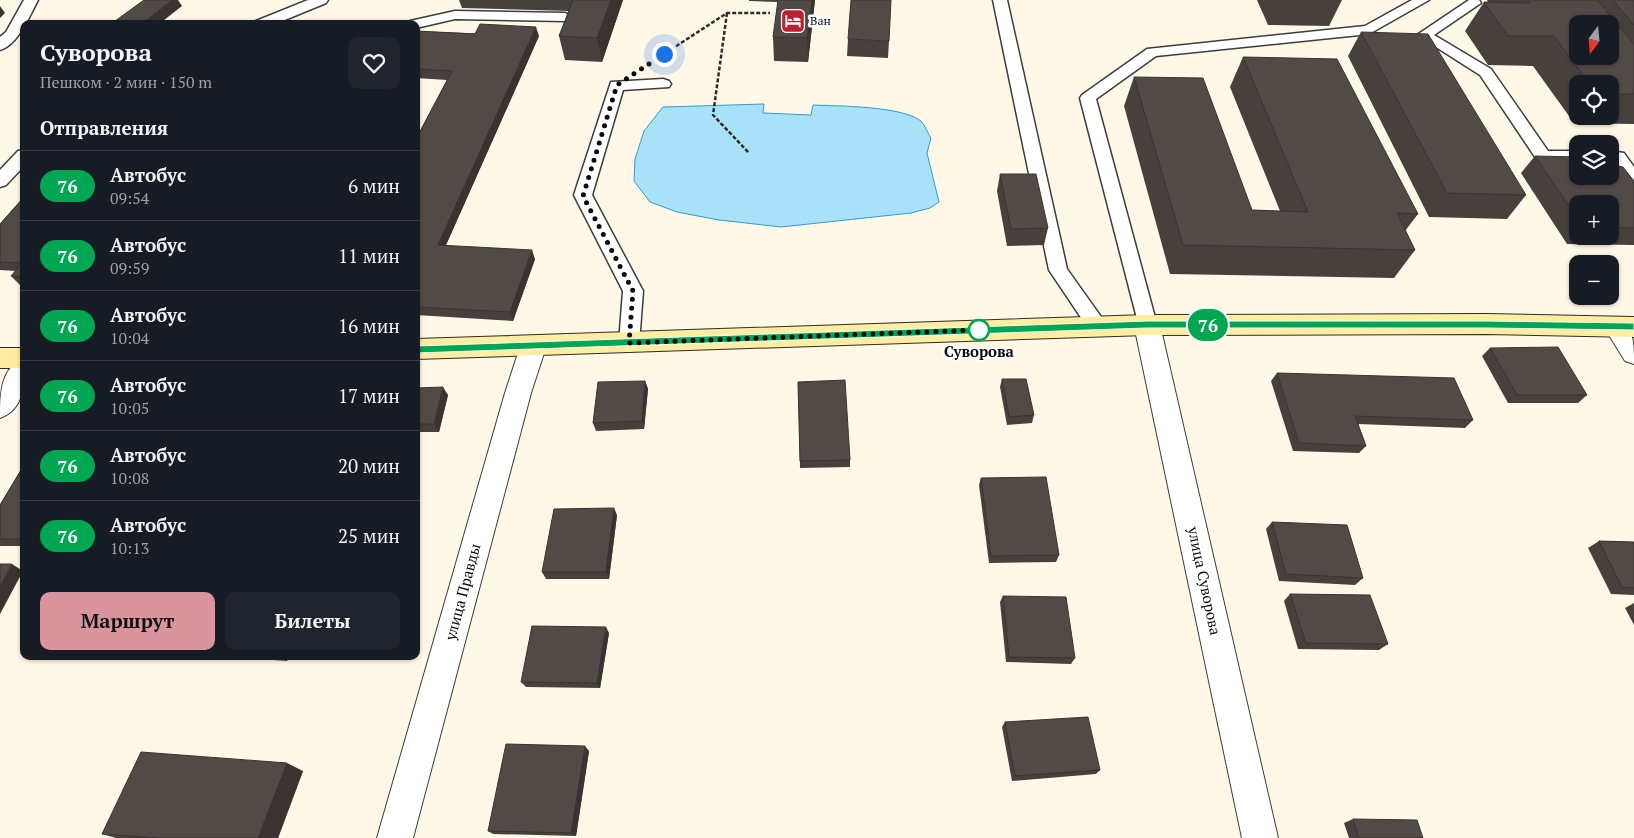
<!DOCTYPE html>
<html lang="ru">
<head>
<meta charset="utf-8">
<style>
	:root { --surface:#171b24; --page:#20242c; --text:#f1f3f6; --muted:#9ea1a6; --line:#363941; --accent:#da949e }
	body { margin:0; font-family:"PT Serif",serif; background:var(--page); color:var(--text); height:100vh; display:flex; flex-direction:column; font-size:19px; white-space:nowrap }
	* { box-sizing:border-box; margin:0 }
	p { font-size:16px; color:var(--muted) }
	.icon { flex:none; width:28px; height:28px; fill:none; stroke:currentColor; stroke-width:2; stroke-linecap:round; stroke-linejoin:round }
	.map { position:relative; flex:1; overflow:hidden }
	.details { position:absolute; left:20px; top:20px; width:400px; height:640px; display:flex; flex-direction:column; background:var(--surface); border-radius:10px; box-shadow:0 1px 4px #0004 }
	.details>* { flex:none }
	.badge { padding:0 10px; border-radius:16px; font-size:18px; line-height:32px }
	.needle { width:32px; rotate:196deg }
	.tools { position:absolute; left:1569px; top:15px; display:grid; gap:10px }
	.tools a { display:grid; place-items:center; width:50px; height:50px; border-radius:10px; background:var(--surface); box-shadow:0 1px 4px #0004; font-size:25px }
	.you { position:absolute; width:25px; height:25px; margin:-12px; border:4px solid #fff; border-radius:50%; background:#1a73e8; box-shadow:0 0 0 8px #1a73e833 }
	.map>.badge { position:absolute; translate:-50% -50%; box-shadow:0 0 0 2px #fff }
	h2 { padding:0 20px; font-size:19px; line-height:45px }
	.round { display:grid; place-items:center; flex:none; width:52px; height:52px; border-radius:10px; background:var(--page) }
	.head { display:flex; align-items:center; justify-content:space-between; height:85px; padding:0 20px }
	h1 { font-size:24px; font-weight:800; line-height:38px }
	.button { display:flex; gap:10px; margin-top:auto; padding:10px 20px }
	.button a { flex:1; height:58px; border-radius:10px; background:var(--accent); color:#111; font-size:20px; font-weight:800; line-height:58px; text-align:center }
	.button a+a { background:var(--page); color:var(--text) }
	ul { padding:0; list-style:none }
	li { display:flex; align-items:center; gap:15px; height:70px; padding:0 20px; border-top:1px solid var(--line) }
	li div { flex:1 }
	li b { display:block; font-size:19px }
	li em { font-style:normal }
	li .badge { min-width:55px; font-weight:700; text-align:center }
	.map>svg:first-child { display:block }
	.water { fill:#a9e1f8; stroke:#2e9dd1 }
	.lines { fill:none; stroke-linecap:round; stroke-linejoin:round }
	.lane-casing { stroke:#3d3d3d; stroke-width:3 }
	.street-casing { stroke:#3d3d3d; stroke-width:2 }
	.secondary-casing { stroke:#2c2c2c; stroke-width:2 }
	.path { stroke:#2c2c2c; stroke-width:2.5; stroke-dasharray:4 2; stroke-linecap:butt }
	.lane { fill:#fff; fill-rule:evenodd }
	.street { fill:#fff; fill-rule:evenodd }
	.secondary { fill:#ffeda1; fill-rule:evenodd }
	.wall { fill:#47403c; fill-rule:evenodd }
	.shaded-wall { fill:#393431 }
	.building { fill:#524a46; stroke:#393431; fill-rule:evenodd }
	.line { fill:#00a651; stroke:#fff }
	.walk { stroke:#0a0a0a; stroke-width:5; stroke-dasharray:0 9 }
	.stop-dot { fill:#fff; stroke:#00a651; stroke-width:2.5 }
	.labels { text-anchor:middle; stroke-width:5; stroke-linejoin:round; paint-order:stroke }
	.far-poi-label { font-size:12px; fill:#0a0a0a; stroke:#fff; text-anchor:start }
	.stop-label { font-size:15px; font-weight:bold; fill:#0a0a0a; stroke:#fff }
	.street-label { font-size:15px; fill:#0a0a0a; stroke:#fff }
</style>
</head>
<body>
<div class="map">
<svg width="1634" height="838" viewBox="0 0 1634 838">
	<rect width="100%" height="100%" fill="#fff8e6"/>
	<path class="water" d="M764,104L763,113L811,115L813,105C838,106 902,106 921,121C925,125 928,134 931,138L927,153L939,202L930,208L911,213L781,227L719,220L677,212L650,202L634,181L635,159L644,131L663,107Z"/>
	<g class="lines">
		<defs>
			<g id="lane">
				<path d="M24,0H38C30,15 18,45 0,50V37L6,32Z"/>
				<polygon points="308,0 328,0 326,3 275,24 254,24 256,21"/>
				<polygon points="993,0 1007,0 1067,269 1104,321 1107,326 1104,331 1097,333 1090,331 1049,270"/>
				<polygon points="1412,0 1429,0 1369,34 1156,56 1096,99 1157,325 1154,330 1147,332 1140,330 1080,98 1082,95 1147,49 1365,26"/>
				<polygon points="1469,0 1479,0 1481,3 1434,35 1491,69 1548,151 1578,151 1578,162 1537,160 1480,75 1417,35"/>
				<polygon points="455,11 565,13 572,17 565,21 455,19 416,28 416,24 408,24 410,21"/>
				<polygon points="663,79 669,81 671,84 669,87 623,90 592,195 643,291 639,343 636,348 629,351 622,348 619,343 623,291 574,195 611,82"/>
				<polygon points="24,150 24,166 6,185 0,187 0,170 18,151"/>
				<polygon points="1610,151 1624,153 1634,167 1634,185 1628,183 1613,163 1610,163"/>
			</g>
			<g id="street">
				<polygon points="1147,315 1156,318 1160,325 1278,838 1242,838 1134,325 1138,318"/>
				<path d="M1617,317C1634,324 1634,346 1634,364L1625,361L1604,327L1608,320Z"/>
				<polygon points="533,337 542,340 546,347 531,393 413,838 377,838 505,393 520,347 524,340"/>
				<path d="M24,359C24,381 26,409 0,418C0,396 0,367 24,359Z"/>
			</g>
			<g id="secondary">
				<polygon points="1486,314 1634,317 1634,337 1486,334 1147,335 416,359 416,339 1147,315"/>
				<rect x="0" y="348" width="24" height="20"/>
			</g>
		</defs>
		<use href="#lane" class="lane-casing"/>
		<use href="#street" class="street-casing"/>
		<use href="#secondary" class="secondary-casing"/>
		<g class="path">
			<polyline points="727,13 713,115 749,153"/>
			<polyline points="661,56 727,13 770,13"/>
		</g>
		<use href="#lane" class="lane"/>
		<use href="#street" class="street"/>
		<use href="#secondary" class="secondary"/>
	</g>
	<g class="wall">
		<polygon points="459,0 623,0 602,62 565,60 559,36 569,11 462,8"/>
		<polygon points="749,0 815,0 808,62 774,61 773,37 778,2 749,1"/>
		<polygon points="1257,0 1342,0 1329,26 1268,25"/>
		<path d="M1487,0H1634V124L1574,123L1533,66L1488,65L1465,31L1484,2H1488ZM1578,84H1610V116H1578Z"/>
		<polygon points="416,31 539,36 446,245 535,259 513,321 416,315 416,139 447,80 416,78"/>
		<polygon points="1361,32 1526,195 1507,219 1429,217 1348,56"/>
		<polygon points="848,39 889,41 888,58 847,56"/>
		<polygon points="1243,57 1418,214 1405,231 1415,250 1394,278 1170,274 1124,106 1134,77 1252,210 1280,211 1230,87"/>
		<path d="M1535,156L1634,181V245L1567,244L1521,173ZM1578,204H1610V236H1578Z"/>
		<polygon points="1000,174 1048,228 1044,245 1007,246 997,191"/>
		<polygon points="24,197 24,285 20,285 11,276 16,271 0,270 0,224"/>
		<polygon points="1490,348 1587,395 1578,403 1508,403 1482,356"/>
		<polygon points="1277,373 1473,420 1465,428 1358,424 1366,446 1359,453 1293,451 1271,381"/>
		<polygon points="1002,379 1034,415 1032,423 1007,425 1000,387"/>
		<polygon points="645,381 648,389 644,429 596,431 593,423"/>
		<polygon points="798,382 850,460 850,467 800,468"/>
		<polygon points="416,388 448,395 439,432 416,432"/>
		<polygon points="24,465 24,546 0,546 0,505"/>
		<polygon points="981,478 1059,555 1056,562 989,563 979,485"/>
		<polygon points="617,515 609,579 546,579 542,572"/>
		<polygon points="1272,522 1363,578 1355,585 1279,581 1266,529"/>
		<polygon points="1599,541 1634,542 1634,595 1611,594 1588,548"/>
		<polygon points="1290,594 1388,644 1379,650 1298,649 1284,601"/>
		<polygon points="1003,596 1075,658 1071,664 1006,662 1000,602"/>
		<polygon points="1634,603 1634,625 1625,608"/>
		<polygon points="609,633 600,688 526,687 521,682"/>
		<polygon points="221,656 289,656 287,661"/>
		<polygon points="1005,722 1100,770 1096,774 1012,781 1002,727"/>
		<polygon points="589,751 576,836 493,834 488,831"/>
		<polygon points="303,771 278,838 116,838 102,834"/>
		<polygon points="1353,819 1423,838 1349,838 1344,823"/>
	</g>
	<g class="shaded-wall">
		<polygon points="172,0 178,0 182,6 159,24 141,24"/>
		<polygon points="611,0 623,0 602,62 597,38"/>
		<polygon points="812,0 815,0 808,62 807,38"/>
		<polygon points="0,6 5,13 0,18"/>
		<polygon points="536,27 539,36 442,254 438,245"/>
		<polygon points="532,250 535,259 513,321 510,312"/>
		<polygon points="645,381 648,389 644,429 642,421"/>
		<polygon points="443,387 448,395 439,432 434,424"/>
		<polygon points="614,508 617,515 609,579 606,572"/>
		<polygon points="12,564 23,571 0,614 0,586"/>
		<polygon points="606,627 609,633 600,688 597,683"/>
		<polygon points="280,656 289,656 287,661"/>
		<polygon points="585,746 589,751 576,836 571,833"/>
		<polygon points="287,763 303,771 278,838 258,838"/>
	</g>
	<g class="building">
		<polygon points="144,0 172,0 141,24 111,24"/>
		<polygon points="573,0 611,0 597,38 559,36"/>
		<polygon points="778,0 812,0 807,38 773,37"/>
		<polygon points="851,0 891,0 889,41 848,39"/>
		<path d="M1527,0H1597L1634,44V94H1610V84H1590L1554,36H1508L1484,2L1530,3ZM1578,24H1610V56H1578Z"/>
		<polygon points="1613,0 1634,0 1634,25"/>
		<polygon points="480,24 536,27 438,245 532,250 510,312 416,307 416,139 452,71 416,69 416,31 475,34"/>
		<polygon points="1361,32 1428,34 1526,195 1447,193"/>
		<polygon points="1243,57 1337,59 1418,214 1397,213 1415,250 1183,245 1134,77 1203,78 1252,210 1308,212"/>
		<polygon points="1535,156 1578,157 1578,176 1610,176 1610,164 1623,167 1634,181 1634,228 1610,227 1610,204 1578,204 1578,219"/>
		<polygon points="1000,174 1036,174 1048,228 1011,229"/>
		<polygon points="24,197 24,277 11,276 22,263 0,262 0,224"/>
		<polygon points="1558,347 1587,395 1517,395 1490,348"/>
		<polygon points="1277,373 1454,378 1473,420 1355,416 1366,446 1299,443"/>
		<polygon points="1002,379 1026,379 1034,415 1009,417"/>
		<polygon points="845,380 850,460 800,461 798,382"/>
		<polygon points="645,381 642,421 593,423 598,382"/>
		<polygon points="443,387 434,424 416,424 416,388"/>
		<polygon points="24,465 24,539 0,539 0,505"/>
		<polygon points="1046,477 1059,555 991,556 981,478"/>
		<polygon points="614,508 606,572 542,572 554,509"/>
		<polygon points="1272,522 1347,525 1363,578 1286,574"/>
		<polygon points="1599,541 1634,542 1634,588 1622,587"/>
		<polygon points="0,564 12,564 0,586"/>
		<polygon points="1290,594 1370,595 1388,644 1306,643"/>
		<polygon points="1003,596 1066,597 1075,658 1009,657"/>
		<polygon points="532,626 606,627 597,683 521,682"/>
		<polygon points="1088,717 1100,770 1015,776 1005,722"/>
		<polygon points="506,744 585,746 571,833 488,831"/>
		<polygon points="141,752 287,763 258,838 158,838 102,834"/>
		<polygon points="1353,819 1417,820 1423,838 1359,838"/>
	</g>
	<polygon class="line" points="1147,321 1486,321 1634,323 1634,330 1486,328 1147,328 416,353 412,349 416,346"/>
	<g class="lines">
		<polyline class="walk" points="664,54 617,85 583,196 633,291 629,343 979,330"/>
	</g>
	<defs>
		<symbol id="hotel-square" viewBox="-11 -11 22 22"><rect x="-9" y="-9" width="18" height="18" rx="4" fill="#bd1f33" stroke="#fff"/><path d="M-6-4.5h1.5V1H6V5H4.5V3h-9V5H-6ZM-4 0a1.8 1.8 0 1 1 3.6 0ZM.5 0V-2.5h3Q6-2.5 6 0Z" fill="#fff"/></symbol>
	</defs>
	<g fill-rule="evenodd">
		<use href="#hotel-square" x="779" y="7" width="28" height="28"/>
	</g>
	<circle class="stop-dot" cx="979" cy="330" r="10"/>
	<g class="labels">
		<g class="far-poi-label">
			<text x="810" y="25">Ван</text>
		</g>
		<g class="stop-label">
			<text x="979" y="357">Суворова</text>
		</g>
		<g class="street-label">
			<text transform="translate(1204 581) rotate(78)" y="5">улица Суворова</text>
			<text transform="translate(463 592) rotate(-75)" y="5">улица Правды</text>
		</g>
	</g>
</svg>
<div class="tools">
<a><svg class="needle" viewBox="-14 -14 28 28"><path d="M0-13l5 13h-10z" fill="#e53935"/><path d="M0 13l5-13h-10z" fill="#9ea1a6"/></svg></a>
<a><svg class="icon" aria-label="locate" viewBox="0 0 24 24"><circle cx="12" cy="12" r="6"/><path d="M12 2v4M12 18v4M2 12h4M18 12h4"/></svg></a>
<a><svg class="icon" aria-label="layers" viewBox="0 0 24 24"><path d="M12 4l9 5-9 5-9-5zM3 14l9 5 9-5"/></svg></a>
<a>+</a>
<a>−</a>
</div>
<div class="you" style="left:664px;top:54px"></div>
<b class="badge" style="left:1208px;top:325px;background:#00a651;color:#fff">76</b>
<section class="details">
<div class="head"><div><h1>Суворова</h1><p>Пешком · 2 мин · 150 m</p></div><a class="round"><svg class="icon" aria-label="heart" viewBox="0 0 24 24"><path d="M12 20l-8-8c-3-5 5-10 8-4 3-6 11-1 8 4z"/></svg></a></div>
<h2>Отправления</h2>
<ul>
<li><span class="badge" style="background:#00a651;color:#fff">76</span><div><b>Автобус</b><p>09:54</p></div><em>6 мин</em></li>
<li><span class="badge" style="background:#00a651;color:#fff">76</span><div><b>Автобус</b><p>09:59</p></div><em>11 мин</em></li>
<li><span class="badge" style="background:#00a651;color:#fff">76</span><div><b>Автобус</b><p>10:04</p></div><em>16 мин</em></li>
<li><span class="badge" style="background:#00a651;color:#fff">76</span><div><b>Автобус</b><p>10:05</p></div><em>17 мин</em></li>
<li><span class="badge" style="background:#00a651;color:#fff">76</span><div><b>Автобус</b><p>10:08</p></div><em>20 мин</em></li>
<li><span class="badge" style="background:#00a651;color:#fff">76</span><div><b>Автобус</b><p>10:13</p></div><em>25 мин</em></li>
</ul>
<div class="button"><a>Маршрут</a><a>Билеты</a></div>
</section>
</div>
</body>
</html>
